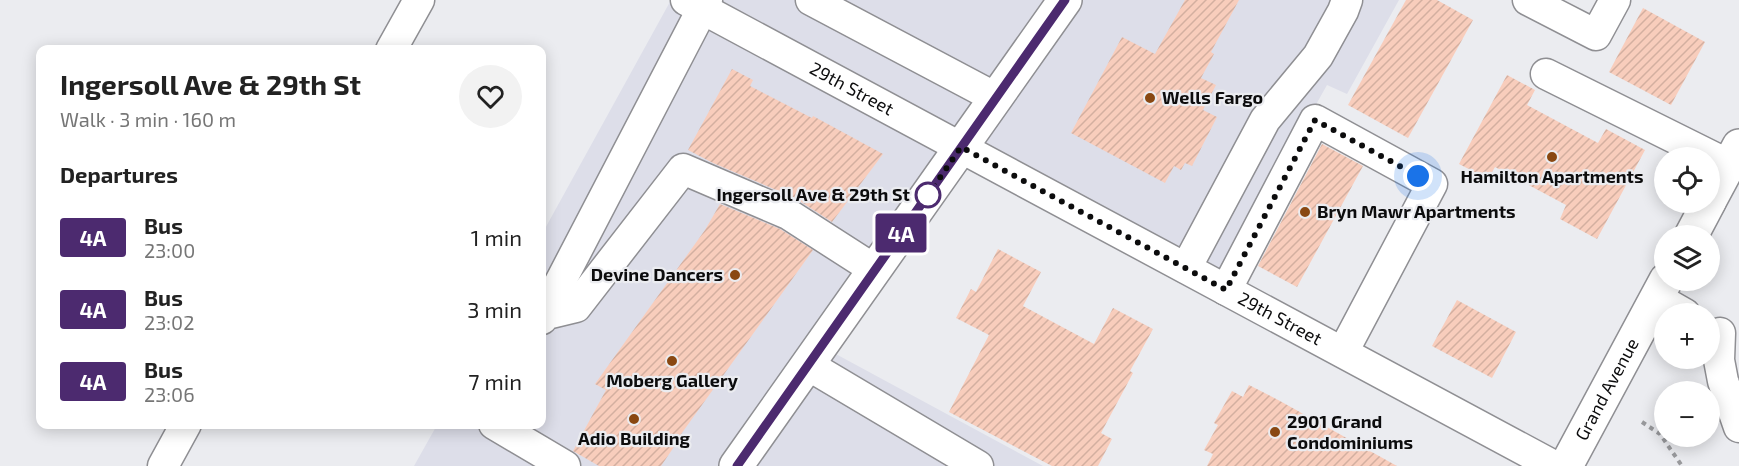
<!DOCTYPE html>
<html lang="en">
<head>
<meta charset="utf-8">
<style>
	:root { --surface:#fff; --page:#f2f2f2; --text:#222; --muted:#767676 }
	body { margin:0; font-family:"Exo 2",sans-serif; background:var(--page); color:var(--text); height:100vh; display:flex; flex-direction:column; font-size:22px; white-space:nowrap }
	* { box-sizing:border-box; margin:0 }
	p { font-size:20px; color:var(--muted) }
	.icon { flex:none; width:33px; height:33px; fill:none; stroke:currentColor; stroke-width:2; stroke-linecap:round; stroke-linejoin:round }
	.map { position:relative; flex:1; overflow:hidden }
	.sheet { position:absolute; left:36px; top:45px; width:510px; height:384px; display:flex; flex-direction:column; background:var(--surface); border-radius:12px; box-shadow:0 3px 15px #0003 }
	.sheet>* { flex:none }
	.badge { padding:0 12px; border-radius:4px; font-size:21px; line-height:39px }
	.buttons { position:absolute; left:1654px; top:147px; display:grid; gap:12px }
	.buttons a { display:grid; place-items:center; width:66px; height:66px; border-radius:50%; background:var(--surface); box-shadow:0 3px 15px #0003; font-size:30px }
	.you { position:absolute; width:30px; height:30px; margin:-15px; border:4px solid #fff; border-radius:50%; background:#1a73e8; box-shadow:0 0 0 9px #1a73e833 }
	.map>.badge { position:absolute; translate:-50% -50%; box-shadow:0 0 0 3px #fff }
	h2 { padding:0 24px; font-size:22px; line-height:54px }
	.round { display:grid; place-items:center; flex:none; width:63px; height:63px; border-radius:32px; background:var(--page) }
	.summary { display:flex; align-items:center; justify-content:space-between; height:102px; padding:0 24px }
	h1 { font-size:28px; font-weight:700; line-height:45px }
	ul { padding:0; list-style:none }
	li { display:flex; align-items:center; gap:18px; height:72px; padding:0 24px }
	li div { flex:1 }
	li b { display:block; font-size:22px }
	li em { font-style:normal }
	li .badge { min-width:66px; font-weight:700; text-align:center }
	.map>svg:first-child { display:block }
	.built { fill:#dddee9 }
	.building { fill:url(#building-hatch) }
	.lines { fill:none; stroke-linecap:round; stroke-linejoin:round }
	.minor-casing { stroke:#8f8f93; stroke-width:33 }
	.major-casing { stroke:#8f8f93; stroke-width:36 }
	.path { stroke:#999a9d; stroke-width:4; stroke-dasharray:4.5 4.5; stroke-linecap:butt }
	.minor { stroke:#fff; stroke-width:30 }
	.major { stroke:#fff; stroke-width:33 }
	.line-casing { stroke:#fff; stroke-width:14 }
	.line { stroke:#4c2a6f; stroke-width:9 }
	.walk { stroke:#0c0c0d; stroke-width:6; stroke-dasharray:0 10.8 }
	.poi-dot { fill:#894812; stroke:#ebecf0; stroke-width:2 }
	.stop-dot { fill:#fff; stroke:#4c2a6f; stroke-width:3 }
	.labels { text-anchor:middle; stroke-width:4.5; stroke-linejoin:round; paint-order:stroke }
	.street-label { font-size:18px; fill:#0c0c0d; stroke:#ebecf0 }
	.poi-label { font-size:18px; font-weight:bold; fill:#0c0c0d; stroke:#ebecf0; text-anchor:start }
	.stop-label { font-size:18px; font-weight:bold; fill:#0c0c0d; stroke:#ebecf0; text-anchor:end }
</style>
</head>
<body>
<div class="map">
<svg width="1739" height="466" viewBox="0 0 1739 466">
	<defs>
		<pattern id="building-hatch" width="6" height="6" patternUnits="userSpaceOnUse" patternTransform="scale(1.5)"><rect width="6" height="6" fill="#f8cdbc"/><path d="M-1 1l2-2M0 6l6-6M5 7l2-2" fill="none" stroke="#d3afa0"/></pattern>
	</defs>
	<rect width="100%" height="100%" fill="#ebecf0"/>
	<polygon class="built" points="671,0 1399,0 1347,94 1327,85 1215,284 962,147 821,346 1043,466 414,466 437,425 542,424 542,234"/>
	<g class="building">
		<polygon points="1185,0 1239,0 1211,52 1214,54 1201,78 1216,85 1203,110 1217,117 1192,166 1185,163 1181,170 1174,166 1165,183 1071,133 1122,37 1155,54"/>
		<polygon points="1406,0 1437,0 1473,20 1408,138 1348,105"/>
		<polygon points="1643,8 1705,42 1671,105 1609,72"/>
		<polygon points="732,69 753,80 750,86 812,118 813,116 883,154 832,222 795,198 713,163 688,150"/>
		<polygon points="1507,75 1535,90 1527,105 1598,143 1606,129 1645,150 1597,239 1560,219 1566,205 1495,167 1488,179 1459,164"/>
		<polygon points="1322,144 1363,166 1297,287 1258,266"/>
		<polygon points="720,204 780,229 813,250 679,437 680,438 661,466 599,466 573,451 606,390 595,384 705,230"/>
		<polygon points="998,249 1041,272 1023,306 1094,344 1113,308 1153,329 1130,371 1133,373 1101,433 1112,439 1098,466 1052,466 949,412 989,335 956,318 971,289 976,292"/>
		<polygon points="1457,300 1516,332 1492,378 1432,346"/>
		<polygon points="1249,385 1280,401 1397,466 1207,466 1213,454 1204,450 1218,425 1214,423 1232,391 1243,397"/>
	</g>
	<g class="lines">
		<defs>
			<g id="minor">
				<path id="s1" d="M686,0L1554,466"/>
				<polyline points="811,0 996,98"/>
				<polyline points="1528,0 1596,35 1615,0"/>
				<polyline points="391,50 419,0"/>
				<polyline points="1546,74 1729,165"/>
				<polyline points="1186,268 1265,120 1318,56 1343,11 1347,0"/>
				<polyline points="1226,290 1315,120 1432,184 1343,352"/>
				<polyline points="1657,298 1685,314"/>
				<polyline points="543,315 707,0"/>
				<polyline points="542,319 543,315 576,307 683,169 788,214 875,270"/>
				<polyline points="1720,333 1719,360 1723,381 1739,427"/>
				<polyline points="808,365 978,466"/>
				<polyline points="494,424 565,466"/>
				<polyline points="163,466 186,424"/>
			</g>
			<g id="major">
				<polyline points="1710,200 1739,146"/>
				<polyline points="1691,236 1709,202"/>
				<polyline points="736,466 1065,0"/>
				<path id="s2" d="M1566,466L1666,280"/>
			</g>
		</defs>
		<use href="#minor" class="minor-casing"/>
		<use href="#major" class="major-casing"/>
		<polyline class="path" points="1642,422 1660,434 1682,466"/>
		<use href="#minor" class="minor"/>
		<use href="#major" class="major"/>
	</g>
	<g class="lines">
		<defs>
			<polyline id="line" points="737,466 1065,0"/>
		</defs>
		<use href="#line" class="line-casing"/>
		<use href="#line" class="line"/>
		<polyline class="walk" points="928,195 961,147 1226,290 1315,120 1418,176"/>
	</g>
	<g class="poi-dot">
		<circle cx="1150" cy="98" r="6"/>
		<circle cx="1552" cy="157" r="6"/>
		<circle cx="1305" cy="212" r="6"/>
		<circle cx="735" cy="275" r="6"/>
		<circle cx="672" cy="361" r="6"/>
		<circle cx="634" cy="419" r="6"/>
		<circle cx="1275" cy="432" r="6"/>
	</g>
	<circle class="stop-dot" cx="928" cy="195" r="12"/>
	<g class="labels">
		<g class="street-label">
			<text dy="6" stroke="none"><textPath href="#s1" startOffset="188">29th Street</textPath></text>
			<text dy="6" stroke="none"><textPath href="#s1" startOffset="674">29th Street</textPath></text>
			<text dy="6" stroke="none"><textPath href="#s2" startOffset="87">Grand Avenue</textPath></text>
		</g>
		<g class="poi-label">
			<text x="1162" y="104">Wells Fargo</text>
			<text x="1552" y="183" text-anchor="middle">Hamilton Apartments</text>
			<text x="1317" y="218">Bryn Mawr Apartments</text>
			<text x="723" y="281" text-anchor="end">Devine Dancers</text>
			<text x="672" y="387" text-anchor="middle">Moberg Gallery</text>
			<text x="1287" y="428">2901 Grand<tspan x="1287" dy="21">Condominiums</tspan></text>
			<text x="634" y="445" text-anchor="middle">Adio Building</text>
		</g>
		<g class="stop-label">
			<text x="910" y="201">Ingersoll Ave &amp; 29th St</text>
		</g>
	</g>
</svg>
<div class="buttons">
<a><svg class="icon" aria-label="locate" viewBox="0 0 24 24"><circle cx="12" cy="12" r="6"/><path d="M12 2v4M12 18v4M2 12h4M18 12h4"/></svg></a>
<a><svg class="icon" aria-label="layers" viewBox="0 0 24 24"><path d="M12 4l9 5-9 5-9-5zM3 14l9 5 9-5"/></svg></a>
<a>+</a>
<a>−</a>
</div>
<div class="you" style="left:1418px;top:176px"></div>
<b class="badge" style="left:901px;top:233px;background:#4c2a6f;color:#fff">4A</b>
<section class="sheet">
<div class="summary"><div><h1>Ingersoll Ave &amp; 29th St</h1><p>Walk · 3 min · 160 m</p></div><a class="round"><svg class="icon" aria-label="heart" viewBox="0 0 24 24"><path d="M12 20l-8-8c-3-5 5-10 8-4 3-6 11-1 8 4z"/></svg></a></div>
<h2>Departures</h2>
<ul>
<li><span class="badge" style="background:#4c2a6f;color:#fff">4A</span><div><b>Bus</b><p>23:00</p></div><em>1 min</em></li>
<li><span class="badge" style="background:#4c2a6f;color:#fff">4A</span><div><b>Bus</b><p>23:02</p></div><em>3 min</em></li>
<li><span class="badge" style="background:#4c2a6f;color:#fff">4A</span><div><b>Bus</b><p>23:06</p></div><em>7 min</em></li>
</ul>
</section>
</div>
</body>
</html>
